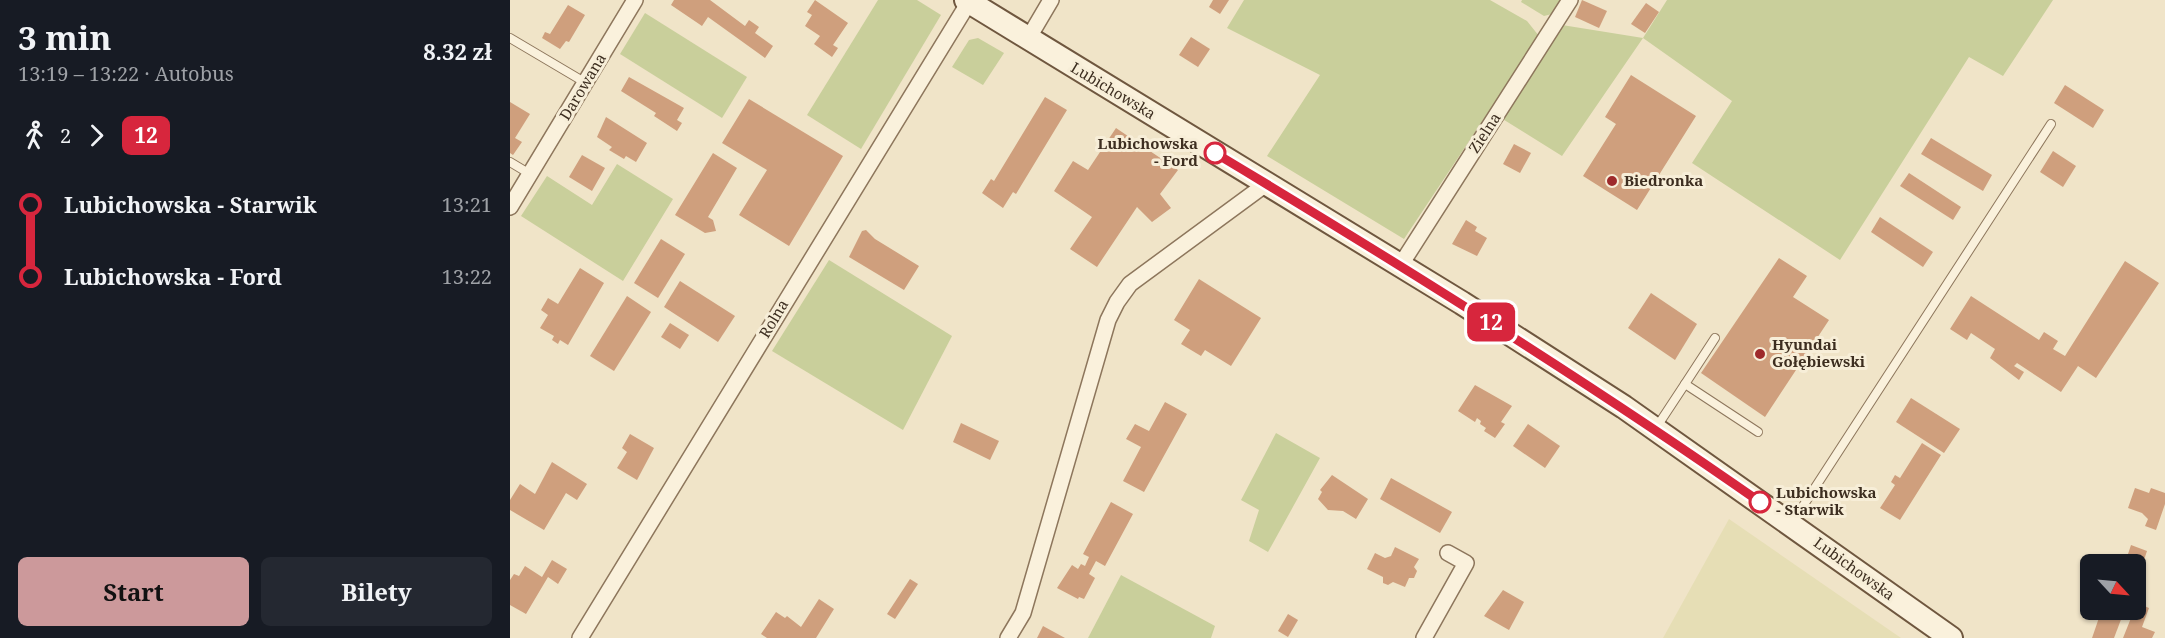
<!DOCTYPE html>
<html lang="pl">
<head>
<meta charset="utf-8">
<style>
	:root { --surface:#171b24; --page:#242831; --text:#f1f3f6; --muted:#9ea1a6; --accent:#cc999b }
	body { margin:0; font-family:"Noto Serif",serif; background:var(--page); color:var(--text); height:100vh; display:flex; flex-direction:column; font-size:22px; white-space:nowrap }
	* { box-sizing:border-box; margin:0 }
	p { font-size:20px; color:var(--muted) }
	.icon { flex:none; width:33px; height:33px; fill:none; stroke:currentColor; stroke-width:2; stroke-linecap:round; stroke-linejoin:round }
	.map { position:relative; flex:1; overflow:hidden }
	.side { display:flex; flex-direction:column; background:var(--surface); width:510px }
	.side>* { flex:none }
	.badge { padding:0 12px; border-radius:9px; font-size:21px; line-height:39px }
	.needle { width:39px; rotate:116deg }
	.tools { position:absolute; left:1570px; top:554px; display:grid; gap:12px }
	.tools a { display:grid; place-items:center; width:66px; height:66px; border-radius:9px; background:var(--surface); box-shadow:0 2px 4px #0004; font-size:30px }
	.map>.badge { position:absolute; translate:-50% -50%; box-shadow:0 0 0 3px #fff }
	.legs { display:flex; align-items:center; gap:9px; height:66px; padding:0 18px; font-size:20px }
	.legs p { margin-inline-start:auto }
	.summary { display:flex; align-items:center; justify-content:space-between; height:102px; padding:0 18px }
	h1 { font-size:33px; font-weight:700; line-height:45px }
	.primary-button { display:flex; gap:12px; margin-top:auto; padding:12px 18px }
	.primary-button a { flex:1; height:69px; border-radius:9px; background:var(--accent); color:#111; font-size:24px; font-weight:700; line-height:69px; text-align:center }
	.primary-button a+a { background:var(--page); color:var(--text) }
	ul { padding:0 18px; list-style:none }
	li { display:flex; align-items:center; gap:21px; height:72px; font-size:22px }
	li i { display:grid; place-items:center; width:9px; height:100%; margin:0 8px; background:currentColor }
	li i::after { content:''; width:15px; height:15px; margin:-8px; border:4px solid; border-radius:50%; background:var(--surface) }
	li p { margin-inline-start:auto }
	li:first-child i { background:linear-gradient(#0000 50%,currentColor 0) }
	li:last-child i { background:linear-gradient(currentColor 50%,#0000 0) }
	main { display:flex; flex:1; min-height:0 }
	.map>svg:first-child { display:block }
	.farmland { fill:#e6deb5 }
	.green { fill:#c9cf9b }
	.building { fill:#cf9f7d }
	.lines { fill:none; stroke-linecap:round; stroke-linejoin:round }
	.lane-casing { stroke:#8d765c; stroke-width:10 }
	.street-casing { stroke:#8d765c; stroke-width:18 }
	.secondary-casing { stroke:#6f573f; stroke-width:26 }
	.lane { stroke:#faf1dc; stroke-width:8 }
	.street { stroke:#faf1dc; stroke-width:15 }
	.secondary { stroke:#faf1dc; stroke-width:22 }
	.line-1-casing { stroke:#fff; stroke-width:14 }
	.line-1 { stroke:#d7263d; stroke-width:9 }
	.stop-1-dot { fill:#fff; stroke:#d7263d; stroke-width:3 }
	.poi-dot { fill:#9e2a2b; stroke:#f7eed8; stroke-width:2 }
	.labels { text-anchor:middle; stroke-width:6; stroke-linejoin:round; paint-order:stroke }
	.street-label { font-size:15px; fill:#3d2e20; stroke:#f7eed8 }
	.stop-label { font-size:15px; font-weight:bold; fill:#3d2e20; stroke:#f7eed8; text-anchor:end }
	.poi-label { font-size:15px; font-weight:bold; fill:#3d2e20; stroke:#f7eed8; text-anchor:start }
</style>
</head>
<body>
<main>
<section class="side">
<div class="summary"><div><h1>3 min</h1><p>13:19 – 13:22 · Autobus</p></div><b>8.32 zł</b></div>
<div class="legs"><svg class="icon" aria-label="walk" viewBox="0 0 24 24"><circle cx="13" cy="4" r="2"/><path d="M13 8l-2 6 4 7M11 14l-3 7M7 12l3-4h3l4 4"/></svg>2<svg class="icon" aria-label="forward" viewBox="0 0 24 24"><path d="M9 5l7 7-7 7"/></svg><b class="badge" style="background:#d7263d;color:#fff">12</b></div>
<ul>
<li><i style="color:#d7263d"></i><b>Lubichowska - Starwik</b><p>13:21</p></li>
<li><i style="color:#d7263d"></i><b>Lubichowska - Ford</b><p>13:22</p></li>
</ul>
<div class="primary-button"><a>Start</a><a>Bilety</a></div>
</section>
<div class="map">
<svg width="1655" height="638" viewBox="0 0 1655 638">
	<rect width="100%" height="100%" fill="#f0e4c8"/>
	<polygon class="farmland" points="1219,519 1391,638 1153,638"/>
	<g class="green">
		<polygon points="368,0 407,0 431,15 351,149 297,115"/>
		<polygon points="734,0 980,0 1017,21 1029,36 894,239 757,156 810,75 717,28"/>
		<polygon points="1012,0 1054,0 1046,13 1034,16 1011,2"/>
		<polygon points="1157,0 1543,0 1493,76 1459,57 1330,260 1182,163 1222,101 1133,38 1052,156 991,118 1052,25 1133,38"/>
		<polygon points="135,13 237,77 212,118 110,54"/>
		<polygon points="468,38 494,53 473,85 442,67 459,40"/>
		<polygon points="107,164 163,199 113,281 11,216 37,176 82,205"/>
		<polygon points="319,260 442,336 393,430 262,351"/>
		<polygon points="766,433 810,458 758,552 739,541 749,510 731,500"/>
		<polygon points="611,575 705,626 701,638 578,638"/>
	</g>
	<g class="building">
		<polygon points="164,0 200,0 235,26 239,20 249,27 245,33 263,46 255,58 198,17 192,26 161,5"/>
		<polygon points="305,0 338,23 323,45 328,48 322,57 304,44 310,36 295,26 302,15 297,12"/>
		<polygon points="703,0 719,0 710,14 699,7"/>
		<polygon points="1072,0 1097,11 1089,28 1065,17"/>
		<polygon points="1136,3 1149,12 1135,33 1121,24"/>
		<polygon points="58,5 75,15 59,42 56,41 50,49 32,38 35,32 40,34"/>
		<polygon points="681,37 700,49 688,67 669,55"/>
		<polygon points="1121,75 1186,116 1127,210 1073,176 1106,124 1095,117"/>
		<polygon points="119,77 174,108 167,120 172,123 167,131 144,116 146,113 111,91"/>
		<polygon points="1555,85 1594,110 1583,128 1544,103"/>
		<polygon points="535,97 557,110 506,194 503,192 493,208 472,193 481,179 484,181"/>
		<polygon points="239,99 333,156 279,246 229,215 257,170 212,143"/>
		<polygon points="0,102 20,114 5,138 12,142 3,155 0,153"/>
		<polygon points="96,117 137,143 126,162 116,156 114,159 99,150 102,147 87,137"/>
		<polygon points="606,128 668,170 650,194 661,208 642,222 627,207 587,267 560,249 582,217 544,191 563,161 578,170"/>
		<polygon points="1421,138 1482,175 1473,191 1411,154"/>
		<polygon points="1004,144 1021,153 1010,173 993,164"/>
		<polygon points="1543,151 1566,166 1553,187 1530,172"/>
		<polygon points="203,153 227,168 198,217 203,220 206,231 195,233 165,215"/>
		<polygon points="72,155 95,168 82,191 59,177"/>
		<polygon points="1399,173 1451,207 1443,220 1390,186"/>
		<polygon points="1370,217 1423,252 1413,267 1361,232"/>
		<polygon points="956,220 967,227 965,231 977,238 967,256 942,244"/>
		<polygon points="356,230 365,239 409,266 394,290 339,257 352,231"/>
		<polygon points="151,239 175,254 148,298 124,283"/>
		<polygon points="1269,258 1297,276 1283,297 1319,320 1255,417 1191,373"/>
		<polygon points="1615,261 1649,283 1586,378 1568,366 1551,392 1507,363 1504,366 1514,372 1509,380 1480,358 1485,349 1461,333 1457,340 1440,329 1461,296 1529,340 1534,332 1548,341 1543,349 1555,356"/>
		<polygon points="70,268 94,283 58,345 50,340 48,344 42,340 44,336 30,328 38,315 31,310 38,298 48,304"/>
		<polygon points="689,279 751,318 721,366 695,350 691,356 671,344 680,330 664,320"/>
		<polygon points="170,281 225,316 208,342 154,307"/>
		<polygon points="1141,293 1187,324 1165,360 1118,328"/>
		<polygon points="117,296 141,312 104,371 80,356"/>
		<polygon points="160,323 179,335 170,349 151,337"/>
		<polygon points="965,385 1002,406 991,422 995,424 985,438 974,431 976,428 970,424 971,421 967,418 965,422 948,411"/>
		<polygon points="1401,398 1450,429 1434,453 1386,422"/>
		<polygon points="655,402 677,414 634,492 613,481 631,447 616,439 625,424 639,431"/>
		<polygon points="451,423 489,441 480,460 443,442"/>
		<polygon points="1018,424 1050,446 1035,468 1003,446"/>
		<polygon points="120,434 144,448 127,480 107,468 117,452 112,448"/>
		<polygon points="1412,443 1431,455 1390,520 1370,508 1385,485 1381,482 1385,475 1390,478"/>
		<polygon points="42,462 77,484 67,500 56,493 34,530 0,510 0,500 10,484 25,494"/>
		<polygon points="822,475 858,499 846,519 833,511 818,510 808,499 812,492 810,490"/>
		<polygon points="881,478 942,512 930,533 870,499"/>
		<polygon points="1625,488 1639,493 1641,488 1655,493 1655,504 1646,530 1635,526 1638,519 1632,513 1618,508"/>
		<polygon points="601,502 623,514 595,566 586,561 579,574 585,578 574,599 569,597 568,599 547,588 562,565 568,569 571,564 575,566 579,557 573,554"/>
		<polygon points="1621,545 1637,551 1634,560 1618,554"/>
		<polygon points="885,547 909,559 904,567 907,571 904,578 899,578 895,587 883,582 878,585 873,583 873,577 857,569 865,553 875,558 881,556"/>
		<polygon points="42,560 57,569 48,584 38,577 16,614 0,605 0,580 4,574 9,576 15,566 32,577"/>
		<polygon points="400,579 408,584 385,619 377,614"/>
		<polygon points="993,590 1014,602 999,630 974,616"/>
		<polygon points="309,599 324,609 306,638 257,638 251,634 266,612 275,618 277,616 291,627"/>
		<polygon points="1627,603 1639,608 1632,627 1645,632 1642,638 1613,638"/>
		<polygon points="1592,609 1615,609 1604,638 1582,638"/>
		<polygon points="778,614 788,620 778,637 768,631"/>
		<polygon points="533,626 555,638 527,638"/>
	</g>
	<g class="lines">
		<defs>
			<g id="lane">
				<polyline points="0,38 76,83"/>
				<polyline points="0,162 20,174"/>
				<polyline points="1175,384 1205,338"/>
				<polyline points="1146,428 1175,384 1248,432"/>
				<polyline points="1282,523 1541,124"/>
			</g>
			<g id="street">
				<polyline points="518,39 541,0"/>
				<polyline points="0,207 125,0"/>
				<polyline points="890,266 1060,0"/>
				<polyline points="70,638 459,2"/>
				<polyline points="498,638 513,613 598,320 607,302 620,284 756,184"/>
				<polyline points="914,638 956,563 938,553"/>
			</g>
			<polyline id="secondary" points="456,0 952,303 1114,407 1441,638"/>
		</defs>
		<use href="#lane" class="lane-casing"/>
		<use href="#street" class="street-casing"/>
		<use href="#secondary" class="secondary-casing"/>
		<use href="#lane" class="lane"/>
		<use href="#street" class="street"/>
		<use href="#secondary" class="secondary"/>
	</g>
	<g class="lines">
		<defs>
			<path id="line-1" d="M705,153C890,264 1073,378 1250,502"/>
		</defs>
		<use href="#line-1" class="line-1-casing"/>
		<use href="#line-1" class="line-1"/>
	</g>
	<g class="stop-1-dot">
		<circle cx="705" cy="153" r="10"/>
		<circle cx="1250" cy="502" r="10"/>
	</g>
	<g class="poi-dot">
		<circle cx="1102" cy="181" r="6"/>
		<circle cx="1250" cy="354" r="6"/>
	</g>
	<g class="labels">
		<g class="street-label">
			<text transform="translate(73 87) rotate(-59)" y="5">Darowana</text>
			<text transform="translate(603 91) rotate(31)" y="5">Lubichowska</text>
			<text transform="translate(975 133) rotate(-57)" y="5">Zielna</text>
			<text transform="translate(264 319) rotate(-59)" y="5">Rolna</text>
			<text transform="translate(1344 569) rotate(36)" y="5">Lubichowska</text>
		</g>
		<g class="stop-label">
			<text x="688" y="149">Lubichowska<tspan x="688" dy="17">- Ford</tspan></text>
			<text x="1266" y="498" text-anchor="start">Lubichowska<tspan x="1266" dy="17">- Starwik</tspan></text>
		</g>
		<g class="poi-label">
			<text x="1114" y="186">Biedronka</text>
			<text x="1262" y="350">Hyundai<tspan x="1262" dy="17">Gołębiewski</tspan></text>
		</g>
	</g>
</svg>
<div class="tools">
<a><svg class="needle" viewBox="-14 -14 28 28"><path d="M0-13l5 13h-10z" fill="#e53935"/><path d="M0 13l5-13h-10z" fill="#9ea1a6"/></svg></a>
</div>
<b class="badge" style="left:981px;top:322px;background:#d7263d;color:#fff">12</b>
</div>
</main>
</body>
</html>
